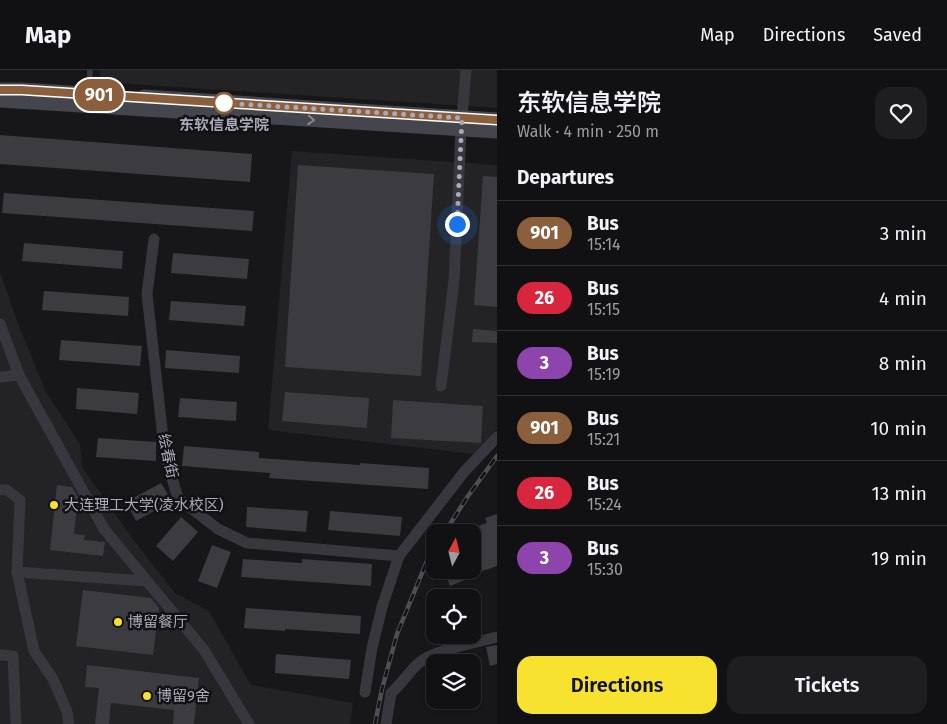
<!DOCTYPE html>
<html lang="en">
<head>
<meta charset="utf-8">
<style>
	:root { --surface:#111012; --page:#1e1e20; --text:#f1f3f6; --muted:#9c9d9f; --line:#303032; --accent:#f7e32f }
	body { margin:0; font-family:"Fira Sans","Noto Sans SC",sans-serif; background:var(--page); color:var(--text); height:100vh; display:flex; flex-direction:column; font-size:19px; white-space:nowrap }
	* { box-sizing:border-box; margin:0 }
	p { font-size:16px; color:var(--muted) }
	.icon { flex:none; width:28px; height:28px; fill:none; stroke:currentColor; stroke-width:2; stroke-linecap:round; stroke-linejoin:round }
	.map { position:relative; flex:1; overflow:hidden }
	.panel { display:flex; flex-direction:column; background:var(--surface); width:450px }
	.panel>* { flex:none }
	.badge { padding:0 10px; border-radius:16px; font-size:18px; line-height:32px }
	.needle { width:32px; rotate:7deg }
	.buttons { position:absolute; left:426px; top:454px; display:grid; gap:10px }
	.buttons a { display:grid; place-items:center; width:55px; height:55px; border-radius:10px; background:var(--surface); box-shadow:0 1px 4px #0004,0 0 0 1px var(--line); font-size:25px }
	.you { position:absolute; width:25px; height:25px; margin:-12px; border:4px solid #fff; border-radius:50%; background:#1a73e8; box-shadow:0 0 0 8px #1a73e833 }
	.map>.badge { position:absolute; translate:-50% -50%; box-shadow:0 0 0 2px #fff }
	h2 { padding:0 20px; font-size:19px; line-height:45px }
	.round { display:grid; place-items:center; flex:none; width:52px; height:52px; border-radius:15px; background:var(--page) }
	.head { display:flex; align-items:center; justify-content:space-between; height:85px; padding:0 20px }
	h1 { font-size:24px; font-weight:600; line-height:38px }
	.primary-button { display:flex; gap:10px; margin-top:auto; padding:10px 20px }
	.primary-button a { flex:1; height:58px; border-radius:15px; background:var(--accent); color:#111; font-size:20px; font-weight:600; line-height:58px; text-align:center }
	.primary-button a+a { background:var(--page); color:var(--text) }
	ul { padding:0; list-style:none }
	li { display:flex; align-items:center; gap:15px; height:65px; padding:0 20px; border-top:1px solid var(--line) }
	li div { flex:1 }
	li b { display:block; font-size:19px }
	li em { font-style:normal }
	li .badge { min-width:55px; font-weight:700; text-align:center }
	header { display:flex; align-items:center; gap:30px; box-sizing:border-box; height:70px; padding:0 25px; background:var(--surface); border-bottom:1px solid var(--line) }
	header strong { font-size:24px }
	nav { display:flex; gap:28px; margin-inline-start:auto; font-size:18px }
	main { display:flex; flex:1; min-height:0 }
	.map>svg:first-child { display:block }
	.built { fill:#232225 }
	.building { fill:#3c3b40 }
	.lines { fill:none; stroke-linecap:round; stroke-linejoin:round }
	.lane { stroke:#37373d; stroke-width:5.5 }
	.street { stroke:#37373d; stroke-width:11 }
	.secondary { stroke:#45454d; stroke-width:15 }
	.rail-casing { stroke:#4e4e56; stroke-width:4.5 }
	.rail { stroke:#121113; stroke-width:2.5; stroke-dasharray:8; stroke-linecap:butt }
	.oneway { stroke:#858693 }
	.line-casing { stroke:#fff; stroke-width:11 }
	.line { stroke:#8b5e3c; stroke-width:8 }
	.walk { stroke:#a8a9b9; stroke-width:5; stroke-dasharray:0 9 }
	.stop-dot { fill:#fff; stroke:#8b5e3c; stroke-width:2.5 }
	.poi-dot { fill:#f7e32f; stroke:#121113; stroke-width:2 }
	.labels { text-anchor:middle; stroke-width:5; stroke-linejoin:round; paint-order:stroke }
	.stop-label { font-size:15px; font-weight:bold; fill:#a8a9b9; stroke:#121113 }
	.street-label { font-size:15px; fill:#a8a9b9; stroke:#121113 }
	.poi-label { font-size:15px; fill:#a8a9b9; stroke:#121113; text-anchor:start }
</style>
</head>
<body>
<header>
<strong>Map</strong>
<nav><a>Map</a><a>Directions</a><a>Saved</a></nav>
</header>
<main>
<div class="map">
<svg width="497" height="654" viewBox="0 0 497 654">
	<rect width="100%" height="100%" fill="#171618"/>
	<g class="built">
		<polygon points="100,0 497,0 497,38 100,12"/>
		<polygon points="292,81 497,95 497,359 473,384 268,360"/>
		<polygon points="0,202 17,251 46,322 80,374 82,397 135,472 175,523 209,541 251,615 353,633 350,654 0,654"/>
	</g>
	<g class="building">
		<polygon points="0,65 252,84 250,112 0,94"/>
		<polygon points="298,95 434,104 421,306 285,297"/>
		<polygon points="483,106 497,107 497,237 474,235"/>
		<polygon points="4,123 254,141 252,161 2,143"/>
		<polygon points="24,173 123,181 122,199 22,191"/>
		<polygon points="173,183 249,189 247,209 171,203"/>
		<polygon points="44,221 129,227 128,246 42,240"/>
		<polygon points="171,231 246,236 244,256 169,250"/>
		<polygon points="473,259 497,261 497,273 472,272"/>
		<polygon points="61,270 142,276 140,296 59,290"/>
		<polygon points="166,280 240,286 239,303 165,298"/>
		<polygon points="77,318 139,323 137,344 76,339"/>
		<polygon points="285,322 369,328 367,358 282,351"/>
		<polygon points="180,328 237,332 236,351 178,347"/>
		<polygon points="393,330 483,336 481,373 391,368"/>
		<polygon points="98,368 156,372 156,391 96,387"/>
		<polygon points="184,376 259,382 259,388 360,395 360,393 429,398 428,419 269,408 270,403 182,396"/>
		<polygon points="161,413 172,431 136,451 126,432"/>
		<polygon points="57,415 72,417 78,427 74,464 85,465 84,470 105,472 103,486 50,480"/>
		<polygon points="247,437 308,441 306,462 246,457"/>
		<polygon points="330,441 402,447 400,466 328,460"/>
		<polygon points="497,444 497,496 474,504 475,506 450,516 444,500 472,500 472,458 487,453 485,448"/>
		<polygon points="181,447 198,462 173,491 156,476"/>
		<polygon points="212,475 231,482 217,518 198,511"/>
		<polygon points="243,489 302,493 302,489 372,494 371,516 241,507"/>
		<polygon points="83,520 151,528 159,538 153,585 76,576"/>
		<polygon points="246,538 361,546 360,564 285,559 285,561 244,558"/>
		<polygon points="497,575 497,594 490,596 486,577"/>
		<polygon points="471,583 474,592 445,592 444,590"/>
		<polygon points="276,584 351,590 349,609 275,603"/>
		<polygon points="87,595 199,608 194,654 173,654 174,640 111,633 109,654 95,654 99,618 85,617"/>
	</g>
	<g class="lines">
		<polyline class="lane" points="89,24 90,0"/>
		<g class="street">
			<polyline points="154,169 147,224 165,386 178,428 218,459 247,473 399,486"/>
			<polyline points="0,254 19,305 104,459 204,580 249,654"/>
			<polyline points="0,307 19,305"/>
			<polyline points="441,316 454,211 461,60 466,0"/>
			<polyline points="0,420 7,420 20,430 17,502 34,581 53,609 67,642 69,654"/>
			<polyline points="17,502 146,511"/>
			<polyline points="0,585 13,586 16,654"/>
			<polyline points="365,622 372,578 382,537 399,486 464,402 497,367"/>
			<path d="M386,654L391,623C402,614 409,601 420,592C435,580 477,572 497,567"/>
		</g>
		<g class="secondary">
			<polyline points="0,20 22,20 101,25"/>
			<polyline points="144,27 497,50"/>
			<polyline points="0,30 497,61"/>
		</g>
		<defs>
			<g id="rail">
				<polyline points="445,462 468,426 497,386"/>
				<polyline points="375,654 382,619 397,564 429,486 435,477"/>
			</g>
		</defs>
		<use href="#rail" class="rail-casing"/>
		<use href="#rail" class="rail"/>
	</g>
	<defs><path id="oneway-chevron" d="M-2-3.5L2.5 0L-2 3.5" fill="none" stroke-width="1.6" stroke-linecap="round" stroke-linejoin="round" transform="scale(1.25)"/></defs>
	<use class="oneway" href="#oneway-chevron" transform="translate(311 50) rotate(4)"/>
	<g class="lines">
		<defs>
			<polyline id="line" points="0,20 22,20 497,50"/>
		</defs>
		<use href="#line" class="line-casing"/>
		<use href="#line" class="line"/>
		<polyline class="walk" points="224,33 462,48 457,154"/>
	</g>
	<circle class="stop-dot" cx="224" cy="33" r="10"/>
	<g class="poi-dot">
		<circle cx="54" cy="435" r="5"/>
		<circle cx="118" cy="552" r="5"/>
		<circle cx="147" cy="626" r="5"/>
	</g>
	<g class="labels">
		<g class="stop-label">
			<text x="224" y="60">东软信息学院</text>
		</g>
		<g class="street-label">
			<text transform="translate(168 386) rotate(78)" y="5">绘春街</text>
		</g>
		<g class="poi-label">
			<text x="64" y="440">大连理工大学(凌水校区)</text>
			<text x="128" y="557">博留餐厅</text>
			<text x="157" y="631">博留9舍</text>
		</g>
	</g>
</svg>
<div class="buttons">
<a><svg class="needle" viewBox="-14 -14 28 28"><path d="M0-13l5 13h-10z" fill="#e53935"/><path d="M0 13l5-13h-10z" fill="#9c9d9f"/></svg></a>
<a><svg class="icon" aria-label="locate" viewBox="0 0 24 24"><circle cx="12" cy="12" r="6"/><path d="M12 2v4M12 18v4M2 12h4M18 12h4"/></svg></a>
<a><svg class="icon" aria-label="layers" viewBox="0 0 24 24"><path d="M12 4l9 5-9 5-9-5zM3 14l9 5 9-5"/></svg></a>
</div>
<div class="you" style="left:457px;top:154px"></div>
<b class="badge" style="left:99px;top:25px;background:#8b5e3c;color:#fff">901</b>
</div>
<section class="panel">
<div class="head"><div><h1>东软信息学院</h1><p>Walk · 4 min · 250 m</p></div><a class="round"><svg class="icon" aria-label="heart" viewBox="0 0 24 24"><path d="M12 20l-8-8c-3-5 5-10 8-4 3-6 11-1 8 4z"/></svg></a></div>
<h2>Departures</h2>
<ul>
<li><span class="badge" style="background:#8b5e3c;color:#fff">901</span><div><b>Bus</b><p>15:14</p></div><em>3 min</em></li>
<li><span class="badge" style="background:#d7263d;color:#fff">26</span><div><b>Bus</b><p>15:15</p></div><em>4 min</em></li>
<li><span class="badge" style="background:#8e44ad;color:#fff">3</span><div><b>Bus</b><p>15:19</p></div><em>8 min</em></li>
<li><span class="badge" style="background:#8b5e3c;color:#fff">901</span><div><b>Bus</b><p>15:21</p></div><em>10 min</em></li>
<li><span class="badge" style="background:#d7263d;color:#fff">26</span><div><b>Bus</b><p>15:24</p></div><em>13 min</em></li>
<li><span class="badge" style="background:#8e44ad;color:#fff">3</span><div><b>Bus</b><p>15:30</p></div><em>19 min</em></li>
</ul>
<div class="primary-button"><a>Directions</a><a>Tickets</a></div>
</section>
</main>
</body>
</html>
